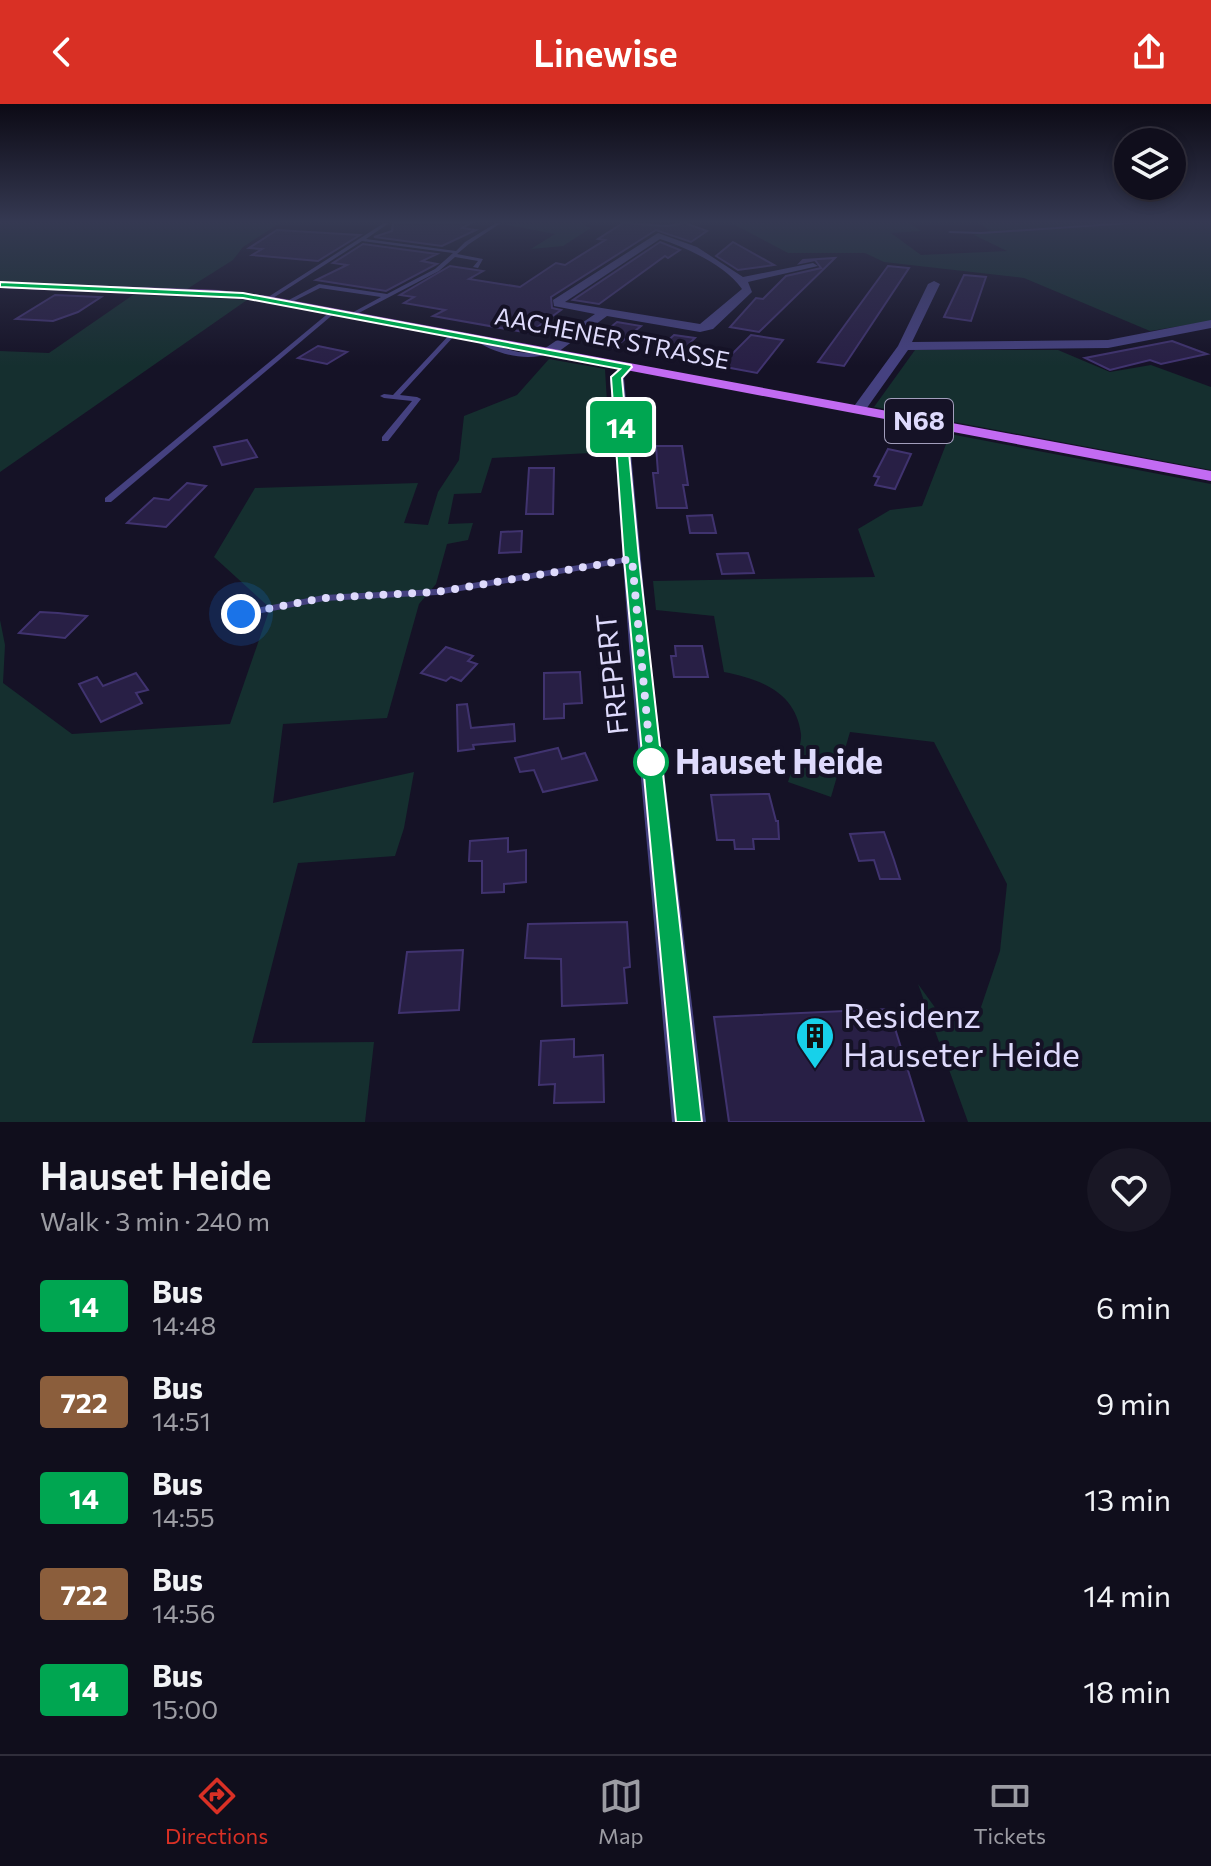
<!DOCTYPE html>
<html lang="en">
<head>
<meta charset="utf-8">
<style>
	:root { --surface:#100e1c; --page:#191725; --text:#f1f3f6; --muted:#9c9ca3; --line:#302e3b; --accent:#d93025 }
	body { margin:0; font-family:Commissioner,sans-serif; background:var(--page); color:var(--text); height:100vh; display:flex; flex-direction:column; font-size:30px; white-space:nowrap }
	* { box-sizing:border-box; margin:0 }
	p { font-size:26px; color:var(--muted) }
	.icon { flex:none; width:44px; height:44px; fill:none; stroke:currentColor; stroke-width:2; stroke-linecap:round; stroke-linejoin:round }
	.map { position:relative; height:1018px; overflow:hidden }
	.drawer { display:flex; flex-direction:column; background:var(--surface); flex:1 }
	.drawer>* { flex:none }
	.badge { padding:0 16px; border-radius:6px; font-size:28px; line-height:52px }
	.controls { position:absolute; left:1114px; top:24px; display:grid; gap:16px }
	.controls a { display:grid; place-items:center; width:72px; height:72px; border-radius:50%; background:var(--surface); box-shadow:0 4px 12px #0003,0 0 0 2px var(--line); font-size:40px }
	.you { position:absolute; width:40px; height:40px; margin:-20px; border:6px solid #fff; border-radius:50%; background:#1a73e8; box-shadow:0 0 0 12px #1a73e833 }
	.map>.badge { position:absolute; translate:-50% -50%; box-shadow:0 0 0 4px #fff }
	.round { display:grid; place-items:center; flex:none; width:84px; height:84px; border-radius:42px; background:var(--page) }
	.overview { display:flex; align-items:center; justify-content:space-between; height:136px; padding:0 40px }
	h1 { font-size:38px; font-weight:600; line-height:60px }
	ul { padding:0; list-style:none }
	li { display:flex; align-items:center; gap:24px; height:96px; padding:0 40px }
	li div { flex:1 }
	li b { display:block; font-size:30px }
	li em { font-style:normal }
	li .badge { min-width:88px; font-weight:700; text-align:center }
	header { display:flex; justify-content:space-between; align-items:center; height:104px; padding:0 40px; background:var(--accent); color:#fff; font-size:36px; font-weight:600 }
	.tab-bar { display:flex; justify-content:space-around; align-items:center; height:112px; border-top:2px solid var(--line); background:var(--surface); font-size:22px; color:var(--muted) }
	.tab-bar a { display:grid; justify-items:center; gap:4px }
	.tab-bar .on { color:var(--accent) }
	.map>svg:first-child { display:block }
	.green { fill:#152f2f }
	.building { fill:#281f45; stroke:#40336f; stroke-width:2 }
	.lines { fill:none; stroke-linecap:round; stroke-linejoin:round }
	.service { fill:#454180; fill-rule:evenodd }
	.minor { fill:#454180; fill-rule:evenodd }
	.tertiary { fill:#454180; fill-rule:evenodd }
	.primary { fill:#c26bf2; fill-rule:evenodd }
	.line { fill:#00a651; stroke:#fff; stroke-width:2 }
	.walk { stroke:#dedafc; stroke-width:8; stroke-dasharray:0 14.4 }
	.stop-dot { fill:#fff; stroke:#00a651; stroke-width:4 }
	.labels { text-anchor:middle; stroke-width:8; stroke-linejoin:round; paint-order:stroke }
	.far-street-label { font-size:24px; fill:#dedafc; stroke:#151226 }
	.shield { fill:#151226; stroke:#a29ebc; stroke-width:2 }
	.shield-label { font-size:26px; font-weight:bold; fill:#dedafc }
	.street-label { font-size:28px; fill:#dedafc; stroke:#151226 }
	.near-stop-label { font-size:34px; font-weight:bold; fill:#dedafc; stroke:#151226; text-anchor:start }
	.near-poi-label { font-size:34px; fill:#dedafc; stroke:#151226; text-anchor:start }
</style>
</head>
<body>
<header><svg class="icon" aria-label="back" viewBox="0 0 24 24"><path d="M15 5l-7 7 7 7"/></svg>Linewise<svg class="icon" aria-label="share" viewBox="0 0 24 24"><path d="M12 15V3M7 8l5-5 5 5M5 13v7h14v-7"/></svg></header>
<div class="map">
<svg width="1211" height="1018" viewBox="0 0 1211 1018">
	<rect width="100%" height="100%" fill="#151226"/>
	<g class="green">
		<polygon points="0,119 280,119 243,143 233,156 187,185 0,177"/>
		<polygon points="589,119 585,122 591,124 563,142 531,145 555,130 503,120"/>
		<polygon points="731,119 910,119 921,127 891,129 921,151 1007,147 974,131 990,127 979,119 1211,119 1211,217 1150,227 1024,174 884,158 865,149 788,149"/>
		<polygon points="133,191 247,196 0,368 0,247 49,249"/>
		<polygon points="915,246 1058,246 1110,268 1151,261 1211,283 1211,366 874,303"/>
		<polygon points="549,255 605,265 610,348 492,354 481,389 454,390 448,420 473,419 468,436 447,440 436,480 419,500 387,614 283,620 273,699 414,668 404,724 395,752 298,759 252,939 374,938 365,1018 0,1018 0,516 5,541 3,579 72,630 230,620 270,504 214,453 255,384 418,379 404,419 428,421 438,388 459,356 464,312 517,291"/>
		<path d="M950,330L1211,380V1018H968L918,880L939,909L965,922L980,906L1000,847L1007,780L934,638L850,628L831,693L788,678C792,665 802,643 801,630C796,588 760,575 724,568L714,512L656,506L653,477L875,473L858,425L890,406L922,402Z"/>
	</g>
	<g class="building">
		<polygon points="393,119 471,119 462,124 476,126 442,142 374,133 392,127"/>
		<polygon points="623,119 667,122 685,119 707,127 691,138 656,126 551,193 552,204 561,206 529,229 433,212 445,206 404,199 414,193 400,191 450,162 483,167 469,175 520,183 556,159 565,161 605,136 598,135"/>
		<polygon points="277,126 360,131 318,157 252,151 262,145 249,144"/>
		<polygon points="660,138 680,146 668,154 665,152 599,200 573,196"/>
		<polygon points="733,138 774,161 738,166 716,152"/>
		<polygon points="363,140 437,150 422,157 437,160 386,187 316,176 347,161 333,159"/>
		<polygon points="835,154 759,228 730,223 756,194 763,195 786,172 821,164 815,156 800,159 803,156"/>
		<polygon points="888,162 909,164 844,262 818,258"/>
		<polygon points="964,171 986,173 971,217 944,213"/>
		<polygon points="55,191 101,193 78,208 53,217 16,215"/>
		<polygon points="617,218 641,222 614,244 590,240"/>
		<polygon points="674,231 695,234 676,252 655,248"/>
		<polygon points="751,231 783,236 757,269 720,262"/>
		<polygon points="1172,237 1207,250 1161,260 1150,256 1110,266 1085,254"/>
		<polygon points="318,242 347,248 327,260 298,254"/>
		<polygon points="247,336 257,353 222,361 214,343"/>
		<polygon points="656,342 682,342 688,381 683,381 687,404 657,404 653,369 658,369"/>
		<polygon points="888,345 911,350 895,385 875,381 879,373 874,372"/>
		<polygon points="529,364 554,364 553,410 526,410"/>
		<polygon points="187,379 206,382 166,423 127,419 154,394 169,396"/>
		<polygon points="712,411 716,429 690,429 687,412"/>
		<polygon points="522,427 521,448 499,449 501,428"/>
		<polygon points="748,449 754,469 722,470 717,450"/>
		<polygon points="40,508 58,509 87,512 65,534 19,529"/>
		<polygon points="675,542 702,542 708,573 674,573 671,552 676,552"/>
		<polygon points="446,543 473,552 468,557 477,560 461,577 451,573 446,577 421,569"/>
		<polygon points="580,568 582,599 564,600 564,614 544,615 544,569"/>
		<polygon points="136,569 148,586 136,589 142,599 101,618 79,580 97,573 103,582"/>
		<polygon points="467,600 471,624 514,620 515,637 473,641 474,645 458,647 457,601"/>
		<polygon points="558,644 562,655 585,649 597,676 543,688 534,666 520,668 515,654"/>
		<polygon points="769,690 776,717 778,717 779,735 753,735 754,745 735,745 734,736 717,736 711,691"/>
		<polygon points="884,728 894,756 900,775 880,775 874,756 859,757 850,730"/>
		<polygon points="508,734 508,748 526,746 526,778 504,780 504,788 482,789 482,757 469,757 470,737"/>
		<polygon points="627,818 630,863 624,864 627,899 562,902 561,855 525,854 528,820"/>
		<polygon points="463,846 459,906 399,909 407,848"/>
		<polygon points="889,905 924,1018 729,1018 714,913"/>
		<polygon points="574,935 574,953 603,951 604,998 554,999 555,980 539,981 541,937"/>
	</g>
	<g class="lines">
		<g class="service">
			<polygon points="384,119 389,119 366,135 456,147 465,138 496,119 501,119 469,140 457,150 483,155 478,164 473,163 478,157 455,153 439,167 353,212 348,211 381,193 320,184 290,199 285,198 319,180 387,190 435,165 453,149 362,137 270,196 265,195"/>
			<polygon points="1117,119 1144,119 981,130 950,129 948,128 950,127 981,128"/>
			<polygon points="331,207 336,208 111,398 105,398 105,394"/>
			<polygon points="451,229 456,230 400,291 417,293 421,295 388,337 382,337 382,333 412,297 384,294 380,292 384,290 393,291"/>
			<path d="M474,232C499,243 521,254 549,246L552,248C527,260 493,249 471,234Z"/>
			<polygon points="632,452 637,455 635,457 437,491 324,497 241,513 236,510 241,507 324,491 437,485"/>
		</g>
		<g class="minor">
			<path d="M658,129L697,143L743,173L813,159L818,162L748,178L752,188L713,225L700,228L607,212L554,251H544V245L595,210L554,202L553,196ZM660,135C687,144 725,161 742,185L700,220L565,198Z"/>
			<polygon points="934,177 940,180 912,238 1108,236 1211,216 1211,224 1108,244 908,246 864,308 854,308 852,305 898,242 928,180"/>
		</g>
		<polygon class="tertiary" points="627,259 634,263 624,274 649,542 706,1018 672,1018 629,542 610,273"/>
		<polygon class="primary" points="0,178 218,186 268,192 1211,367 1211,377 268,198 218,192 0,184"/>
	</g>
	<linearGradient id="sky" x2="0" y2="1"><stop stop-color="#0c0a15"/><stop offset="0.45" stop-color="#353952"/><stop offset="1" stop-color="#353952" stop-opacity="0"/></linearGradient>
	<rect width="1211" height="262" fill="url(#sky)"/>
	<polygon class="line" points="0,178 243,189 631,261 632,263 622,274 639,455 702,1018 676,1018 624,455 611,273 620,265 243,194 0,183"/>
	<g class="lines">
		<polyline class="walk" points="241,510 324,494 437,488 632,455 651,658"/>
	</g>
	<defs>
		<symbol id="building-pin" viewBox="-11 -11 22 30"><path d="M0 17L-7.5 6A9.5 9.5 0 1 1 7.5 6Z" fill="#17d1ea" stroke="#151226"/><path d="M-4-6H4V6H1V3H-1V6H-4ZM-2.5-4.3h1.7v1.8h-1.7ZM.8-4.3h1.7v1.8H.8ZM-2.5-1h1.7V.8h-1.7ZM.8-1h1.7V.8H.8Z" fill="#111"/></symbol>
	</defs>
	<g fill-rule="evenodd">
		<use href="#building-pin" x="793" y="910" width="44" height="60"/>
	</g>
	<circle class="stop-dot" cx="651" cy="658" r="16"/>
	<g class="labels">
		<g class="far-street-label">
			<text transform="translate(612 235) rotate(11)" y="8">AACHENER STRASSE</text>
		</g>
		<rect class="shield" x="885" y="295" width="68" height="44" rx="6"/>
		<g class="shield-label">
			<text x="919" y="326">N68</text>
		</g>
		<g class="street-label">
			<text transform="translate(612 570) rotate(-96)" y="10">FREPERT</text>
		</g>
		<g class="near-stop-label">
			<text x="675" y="670">Hauset Heide</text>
		</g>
		<g class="near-poi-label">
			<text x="843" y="924">Residenz<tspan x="843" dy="39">Hauseter Heide</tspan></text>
		</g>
	</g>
</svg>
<div class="controls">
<a><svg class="icon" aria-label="layers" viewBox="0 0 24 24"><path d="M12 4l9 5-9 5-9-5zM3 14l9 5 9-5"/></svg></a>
</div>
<div class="you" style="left:241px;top:510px"></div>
<b class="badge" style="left:621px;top:323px;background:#00a651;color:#fff">14</b>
</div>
<section class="drawer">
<div class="overview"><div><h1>Hauset Heide</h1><p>Walk · 3 min · 240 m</p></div><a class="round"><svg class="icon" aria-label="heart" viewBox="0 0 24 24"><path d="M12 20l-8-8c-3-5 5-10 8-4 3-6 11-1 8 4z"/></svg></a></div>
<ul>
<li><span class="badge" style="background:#00a651;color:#fff">14</span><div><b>Bus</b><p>14:48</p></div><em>6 min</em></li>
<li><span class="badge" style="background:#8b5e3c;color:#fff">722</span><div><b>Bus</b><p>14:51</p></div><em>9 min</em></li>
<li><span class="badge" style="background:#00a651;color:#fff">14</span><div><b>Bus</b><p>14:55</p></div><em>13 min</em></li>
<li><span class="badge" style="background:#8b5e3c;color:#fff">722</span><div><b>Bus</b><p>14:56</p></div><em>14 min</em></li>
<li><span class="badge" style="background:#00a651;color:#fff">14</span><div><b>Bus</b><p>15:00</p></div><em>18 min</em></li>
</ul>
</section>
<nav class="tab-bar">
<a class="on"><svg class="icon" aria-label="directions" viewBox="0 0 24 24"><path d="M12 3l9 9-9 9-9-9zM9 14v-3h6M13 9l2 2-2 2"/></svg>Directions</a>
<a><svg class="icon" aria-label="map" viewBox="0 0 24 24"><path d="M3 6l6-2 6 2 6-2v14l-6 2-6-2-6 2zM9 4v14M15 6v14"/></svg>Map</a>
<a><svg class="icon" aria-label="tickets" viewBox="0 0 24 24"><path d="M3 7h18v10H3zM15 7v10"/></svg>Tickets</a>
</nav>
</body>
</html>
